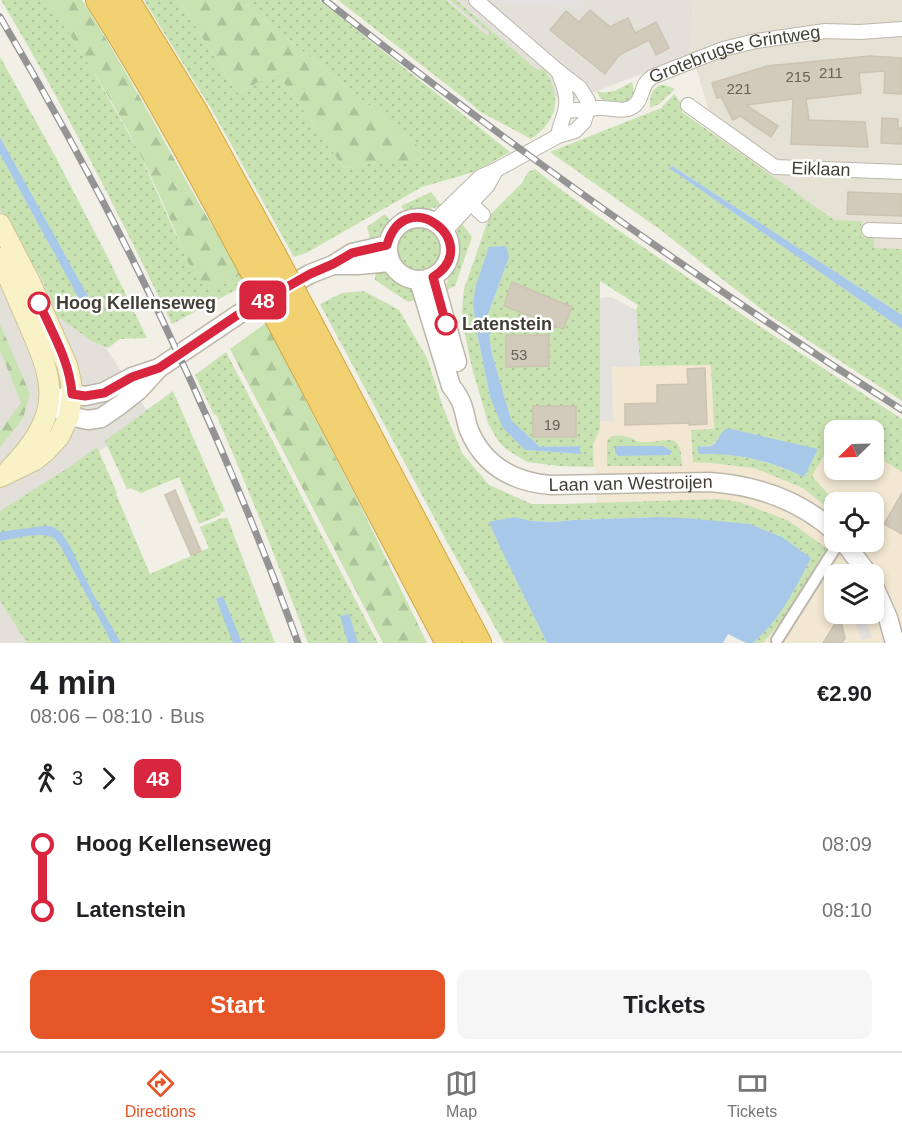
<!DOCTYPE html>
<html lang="en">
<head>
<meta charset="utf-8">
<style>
	:root { --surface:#fff; --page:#f6f6f6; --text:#202124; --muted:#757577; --line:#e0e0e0; --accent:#e65527 }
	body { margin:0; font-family:Helvetica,sans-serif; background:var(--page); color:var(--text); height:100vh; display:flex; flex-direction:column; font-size:22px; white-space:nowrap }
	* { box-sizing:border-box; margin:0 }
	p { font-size:20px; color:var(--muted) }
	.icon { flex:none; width:33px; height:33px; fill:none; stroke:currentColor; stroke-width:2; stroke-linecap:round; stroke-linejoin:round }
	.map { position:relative; height:643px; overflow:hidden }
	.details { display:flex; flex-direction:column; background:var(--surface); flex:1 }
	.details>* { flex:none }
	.badge { padding:0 12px; border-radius:9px; font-size:21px; line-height:39px }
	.needle { width:39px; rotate:247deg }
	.tools { position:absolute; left:824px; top:420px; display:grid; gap:12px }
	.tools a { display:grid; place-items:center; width:60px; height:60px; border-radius:12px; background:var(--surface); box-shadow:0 3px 9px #0003; font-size:30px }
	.map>.badge { position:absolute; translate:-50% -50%; box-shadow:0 0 0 3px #fff }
	.legs { display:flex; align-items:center; gap:9px; height:66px; padding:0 30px; font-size:20px }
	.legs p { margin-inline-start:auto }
	.headline { display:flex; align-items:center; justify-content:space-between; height:102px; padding:0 30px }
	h1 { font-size:33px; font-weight:800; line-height:45px }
	.button { display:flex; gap:12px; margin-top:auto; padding:12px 30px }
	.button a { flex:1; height:69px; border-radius:12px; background:var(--accent); color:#fff; font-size:24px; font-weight:800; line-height:69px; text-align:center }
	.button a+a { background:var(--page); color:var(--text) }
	ul { padding:0 30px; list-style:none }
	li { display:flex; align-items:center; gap:21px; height:66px; font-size:22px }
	li i { display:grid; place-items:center; width:9px; height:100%; margin:0 8px; background:currentColor }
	li i::after { content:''; width:15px; height:15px; margin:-8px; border:4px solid; border-radius:50%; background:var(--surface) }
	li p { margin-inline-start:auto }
	li:first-child i { background:linear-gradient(#0000 50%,currentColor 0) }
	li:last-child i { background:linear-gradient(currentColor 50%,#0000 0) }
	.dock { display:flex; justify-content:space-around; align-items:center; height:84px; border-top:2px solid var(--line); background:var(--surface); font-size:16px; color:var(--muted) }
	.dock a { display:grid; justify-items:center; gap:3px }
	.dock .on { color:var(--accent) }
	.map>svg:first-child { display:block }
	.residential { fill:#e5e1d4 }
	.commercial { fill:#f2e7d2; fill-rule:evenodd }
	.industrial { fill:#e3e0da }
	.green { fill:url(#green-dots); fill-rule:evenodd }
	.forest { fill:url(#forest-firs) }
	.parking { fill:#e2e1dd }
	.water { fill:#a7c8e9 }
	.building { fill:#d2cbbc; stroke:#ccc3b0; stroke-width:1.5 }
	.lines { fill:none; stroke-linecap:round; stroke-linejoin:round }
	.pedestrian-casing { stroke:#bcb7a9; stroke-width:14 }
	.minor-casing { stroke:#bcb7a9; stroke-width:16 }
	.tertiary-casing { stroke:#bcb7a9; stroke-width:21 }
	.secondary-casing { stroke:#cdc499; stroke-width:22 }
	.motorway-casing { stroke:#cfa742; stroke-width:28 }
	.pedestrian { stroke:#fff; stroke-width:10 }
	.minor { stroke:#fff; stroke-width:14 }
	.tertiary { stroke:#fff; stroke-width:18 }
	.secondary { stroke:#f9f2c7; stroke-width:20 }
	.motorway { stroke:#f1d171; stroke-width:26 }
	.rail-casing { stroke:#949494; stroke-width:7 }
	.rail { stroke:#fff; stroke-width:4.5; stroke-dasharray:14; stroke-linecap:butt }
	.motorway-bridge-casing { stroke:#cfa742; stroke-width:28; stroke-linecap:butt }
	.motorway-bridge { stroke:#f1d171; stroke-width:26 }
	.line-1-casing { stroke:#fff; stroke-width:14 }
	.line-1 { stroke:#d7263d; stroke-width:9 }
	.stop-1-dot { fill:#fff; stroke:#d7263d; stroke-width:3 }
	.labels { text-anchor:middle; stroke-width:5; stroke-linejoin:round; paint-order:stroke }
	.number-label { font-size:15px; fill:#676258 }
	.street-label { font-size:18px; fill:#433f36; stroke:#fff }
	.stop-label { font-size:18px; font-weight:bold; fill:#433f36; stroke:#fff; text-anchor:start }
</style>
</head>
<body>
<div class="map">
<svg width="902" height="643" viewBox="0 0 902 643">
	<defs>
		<pattern id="green-dots" width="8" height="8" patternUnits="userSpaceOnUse" patternTransform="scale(1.5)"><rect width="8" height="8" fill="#c8e2b2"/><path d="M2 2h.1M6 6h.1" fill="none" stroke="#adc39a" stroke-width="1.8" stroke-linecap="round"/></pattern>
		<pattern id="forest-firs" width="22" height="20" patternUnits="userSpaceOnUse" patternTransform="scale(1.5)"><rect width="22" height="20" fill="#c8e2b2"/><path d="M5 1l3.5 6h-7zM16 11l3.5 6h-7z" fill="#adc39a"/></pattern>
	</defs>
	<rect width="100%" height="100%" fill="#f1efe6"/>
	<polygon class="residential" points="694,0 902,0 902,273 722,155 692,54"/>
	<path class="commercial" d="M600,280V298L611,297L636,310L640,366L711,365L714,429L692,430L693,462L710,463L753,468L803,488L826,452L834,456V470H873V454L902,472V643H762L718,499L597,503L593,445ZM834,502H873V542H834ZM834,574H873V614H834Z"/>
	<g class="industrial">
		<polygon points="447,0 694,0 692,54 564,104 487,35"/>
		<polygon points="0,192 16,212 152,418 0,514"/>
		<polygon points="0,578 40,643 0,643"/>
	</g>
	<g class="green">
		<path d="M1,0H48L93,71L138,150L189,264C209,293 212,289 242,274L247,284L172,324C119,214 64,105 1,0Z"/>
		<polygon points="144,0 179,0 237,93 277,73 344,168 377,162 409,162 420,147 240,0 319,0 510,152 477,171 422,187 306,253 294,257 213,112"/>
		<path d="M338,0H446L487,35L490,34L489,32L450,0H456L537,70L544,69C562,95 559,121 531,139L479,111L469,102Z"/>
		<polygon points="0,57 54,154 107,256 147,338 120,339 108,348 92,341 57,316 51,300 40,275 17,243 0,208 0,154 83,306 90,302 0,137"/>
		<path d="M632,82C635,92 634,98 625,103L614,104L600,98L597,91C610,96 620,88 632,82Z"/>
		<path d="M660,85H665L675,89L659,104L650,108C650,98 650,90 660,85Z"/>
		<polygon points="674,94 682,104 682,112 834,220 861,221 861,237 874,238 874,248 902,249 902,315 672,166 669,168 902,329 902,401 772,317 722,279 662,231 550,152 661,108"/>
		<path d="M535,169C576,203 621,232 665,262C743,316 822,368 902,419V472L873,454V430H834V456L826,452L812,476L835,502H834V513L803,488L754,468L710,463L693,462L691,430L714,429L711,365L640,366L636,310L638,305L600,281V428L593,445L594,467L559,466L527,462L506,449L498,441L488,423L472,368L464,330L462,310L464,289L486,226L491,214L522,183L528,172ZM509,257L487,317L491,350L511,421L540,447L579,446L580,454L525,450L490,397L476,328ZM726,429H731L817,450L804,477C767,460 740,454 699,453L698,447L713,445Z"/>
		<polygon points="431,192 442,206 407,214 401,206"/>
		<polygon points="385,214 391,222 372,244 367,227"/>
		<polygon points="461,222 472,237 455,286 444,291 457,256 455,237"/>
		<circle cx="418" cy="249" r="22"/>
		<path d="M376,267C393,275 410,282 419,299L408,302L375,280Z"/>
		<path d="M364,291L399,310L427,358L443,407L462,453L489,485L532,504H562L718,499L740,502L789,521L826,548C810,582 788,615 763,643H753C780,620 795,589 811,558L782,537L750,524L659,517L572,520L554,522L531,521L513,517L490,523L501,549L547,643H504L446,540L320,304L342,293Z"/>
		<path d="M226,352L378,643H308C279,566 249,490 216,414L214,415L195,375Z"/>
		<polygon points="173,391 225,511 220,513 221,515 199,524 179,477 141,493 130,488 127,489 105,441"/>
		<path d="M612,436C616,436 623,435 627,437C632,438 634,441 640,442C667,444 681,427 682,466H607V440Z"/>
		<polygon points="97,447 117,493 116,494 150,574 209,548 200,527 222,518 223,519 227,517 275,643 27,643 0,601 0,511 68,468"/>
	</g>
	<g class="forest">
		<path d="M48,0H82C125,67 162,138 201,207C214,230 230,251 242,274L218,286L211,288C189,275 182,248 173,226C158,191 142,156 123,122C100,80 73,40 48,0Z"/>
		<polygon points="179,0 240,0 420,147 418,153 409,163 377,162 344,168 277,73 237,93"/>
		<polygon points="266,323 275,340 277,340 295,380 360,505 427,643 383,643 230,349"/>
		<polygon points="0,324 30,394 23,418 0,448 0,431 21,403 0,350"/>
	</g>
	<g class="parking">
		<polygon points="496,0 583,0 583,6 499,3"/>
		<polygon points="611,297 636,310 640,366 612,367 613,421 600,421 600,298"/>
		<polygon points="852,614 863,614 872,637 862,640"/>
	</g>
	<g class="water">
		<polygon points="0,137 91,302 83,306 0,154"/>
		<polygon points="672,166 902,315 902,329 669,168"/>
		<polygon points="506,246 509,257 487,317 491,350 511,420 540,447 579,446 581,454 525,450 503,428 490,397 476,328 473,303 476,285 489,247"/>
		<path d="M726,429H731L818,449L804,477C767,460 739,453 699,454L697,447C702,446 709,447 713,445C717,443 719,434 726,429Z"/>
		<polygon points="618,446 662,446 672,451 670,455 618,456 615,452 615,448"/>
		<path d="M514,517L531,521L554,522L572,520L659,517L685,518L750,524L782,537L811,558C795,589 780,620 753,643H746L728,634L723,643H547L501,549L489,522Z"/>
		<path d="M42,526H51L61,532L71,548L93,594L121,643H112L61,547C60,546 56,540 55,539C43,530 14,539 0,541V532Z"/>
		<polygon points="223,596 242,643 233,643 216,599"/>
		<polygon points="349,614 358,643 348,643 340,616"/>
	</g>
	<g class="building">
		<polygon points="590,10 610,27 628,18 635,33 656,22 669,48 656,55 649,40 619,55 605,74 550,30 566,11 579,22"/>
		<polygon points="870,56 902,58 902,94 884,93 885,71 859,73 861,93 806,99 809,120 865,122 868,147 791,144 793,99 746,105 778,126 771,137 740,116 733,120 721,97 717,98 712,83 767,66"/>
		<polygon points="882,118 898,119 898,128 902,128 902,144 881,143"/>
		<polygon points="848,192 902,194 902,216 847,214"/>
		<polygon points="512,282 572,307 563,329 504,306"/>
		<polygon points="506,335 549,335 549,366 506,367"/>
		<polygon points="705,368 707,424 689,425 689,423 625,425 625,404 657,403 657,385 688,384 687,369"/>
		<rect x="533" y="406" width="43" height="31"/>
		<polygon points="175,490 201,551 191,555 165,495"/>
		<polygon points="902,493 902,534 884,524"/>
		<polygon points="840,616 845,638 842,643 823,643"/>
	</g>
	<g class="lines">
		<defs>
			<polyline id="pedestrian" points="777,640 839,542"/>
			<g id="minor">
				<polyline points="688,105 775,167 902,172"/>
				<path id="s1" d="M566,111C577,110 588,109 599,108C611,107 625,114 635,105C644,97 640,85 652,77L723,49L756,41L825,31L860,32L902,29"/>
				<path d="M558,136C559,127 563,120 565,111C569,97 563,84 558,71"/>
				<polyline points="465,198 483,215"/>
				<polyline points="434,222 480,177 496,170 558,136 575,131 584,122 588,109 588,101 580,88 558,71 476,0"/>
				<polyline points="869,230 902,231"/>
				<polyline points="445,231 488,185 496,170"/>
			</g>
			<g id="tertiary">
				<circle cx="419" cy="249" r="31"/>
				<polyline points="333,265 358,265 390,262"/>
				<polyline points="433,277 457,362"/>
				<path id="s2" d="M419,281L451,386C454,390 457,394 459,398C465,407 465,420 469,430C484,466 513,482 551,485L709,482C755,485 799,500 834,531"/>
				<polyline points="59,399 72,394 85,396 104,392 132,377 159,368"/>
				<polyline points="49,403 69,416 88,420 101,418 120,405 139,390 159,368 239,314 310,274 333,265 352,253 387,245"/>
				<polyline points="844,542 868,574"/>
				<polyline points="873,584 888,618 895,643"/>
			</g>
			<g id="secondary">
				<polyline points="0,224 30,282 67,365 71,382 72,394 69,416 59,437 46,451 35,460 0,477"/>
				<path d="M0,258C9,278 17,298 26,318C38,347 56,379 47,412C41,434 25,453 9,470"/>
			</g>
			<g id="motorway">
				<path d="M99,0C154,86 202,176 251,267"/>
				<polyline points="126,0 194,111 273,255"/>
				<polyline points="306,317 478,643"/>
				<polyline points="284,329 449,643"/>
			</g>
		</defs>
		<use href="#pedestrian" class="pedestrian-casing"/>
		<use href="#minor" class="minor-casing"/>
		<use href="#tertiary" class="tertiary-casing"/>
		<use href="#secondary" class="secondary-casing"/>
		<use href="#motorway" class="motorway-casing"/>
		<use href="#pedestrian" class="pedestrian"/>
		<use href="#minor" class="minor"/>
		<use href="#tertiary" class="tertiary"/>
		<use href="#secondary" class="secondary"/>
		<use href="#motorway" class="motorway"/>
		<defs>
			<g id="rail">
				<path d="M325,0C510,147 703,283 902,410"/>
				<path d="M0,17C118,216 219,425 298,643"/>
			</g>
		</defs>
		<use href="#rail" class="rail-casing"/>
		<use href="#rail" class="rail"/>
		<defs>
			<g id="motorway-bridge">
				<polyline points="273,255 306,317"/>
				<polyline points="251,267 284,329"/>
			</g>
		</defs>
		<use href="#motorway-bridge" class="motorway-bridge-casing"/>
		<use href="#motorway-bridge" class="motorway-bridge"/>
	</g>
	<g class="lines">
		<defs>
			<path id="line-1" d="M39,303C52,332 70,362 72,394L85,396L104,393L132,377L159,368L239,314L310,274L333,264L352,253L387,245C405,181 486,244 433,277L446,324"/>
		</defs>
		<use href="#line-1" class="line-1-casing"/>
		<use href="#line-1" class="line-1"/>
	</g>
	<g class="stop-1-dot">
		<circle cx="39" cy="303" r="10"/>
		<circle cx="446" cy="324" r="10"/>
	</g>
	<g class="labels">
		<g class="number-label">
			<text x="831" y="78">211</text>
			<text x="798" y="82">215</text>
			<text x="739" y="94">221</text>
			<text x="519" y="360">53</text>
			<text x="552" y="430">19</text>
		</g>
		<g class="street-label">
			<text dy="6" stroke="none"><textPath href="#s1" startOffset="190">Grotebrugse Grintweg</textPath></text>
			<text transform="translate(821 169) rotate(2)" y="6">Eiklaan</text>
			<text dy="6" stroke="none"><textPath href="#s2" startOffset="342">Laan van Westroijen</textPath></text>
		</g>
		<g class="stop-label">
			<text x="56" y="309">Hoog Kellenseweg</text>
			<text x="462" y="330">Latenstein</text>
		</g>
	</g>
</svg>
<div class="tools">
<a><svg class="needle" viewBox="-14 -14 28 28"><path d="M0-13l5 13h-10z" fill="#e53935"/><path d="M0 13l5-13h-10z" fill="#757577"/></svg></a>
<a><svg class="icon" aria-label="locate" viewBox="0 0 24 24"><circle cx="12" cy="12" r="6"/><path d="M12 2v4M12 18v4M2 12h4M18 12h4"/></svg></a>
<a><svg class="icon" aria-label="layers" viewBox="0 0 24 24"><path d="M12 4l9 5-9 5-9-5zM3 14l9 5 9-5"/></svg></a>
</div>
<b class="badge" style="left:263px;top:300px;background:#d7263d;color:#fff">48</b>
</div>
<section class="details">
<div class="headline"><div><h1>4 min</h1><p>08:06 – 08:10 · Bus</p></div><b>€2.90</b></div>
<div class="legs"><svg class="icon" aria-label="walk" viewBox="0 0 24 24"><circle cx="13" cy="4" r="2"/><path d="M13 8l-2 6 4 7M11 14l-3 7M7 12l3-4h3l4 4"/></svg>3<svg class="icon" aria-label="forward" viewBox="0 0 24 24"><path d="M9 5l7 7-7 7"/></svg><b class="badge" style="background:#d7263d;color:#fff">48</b></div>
<ul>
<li><i style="color:#d7263d"></i><b>Hoog Kellenseweg</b><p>08:09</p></li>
<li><i style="color:#d7263d"></i><b>Latenstein</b><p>08:10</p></li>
</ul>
<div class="button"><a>Start</a><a>Tickets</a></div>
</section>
<nav class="dock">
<a class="on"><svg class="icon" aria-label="directions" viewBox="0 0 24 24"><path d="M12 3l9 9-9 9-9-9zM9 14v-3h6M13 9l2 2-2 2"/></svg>Directions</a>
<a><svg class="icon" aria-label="map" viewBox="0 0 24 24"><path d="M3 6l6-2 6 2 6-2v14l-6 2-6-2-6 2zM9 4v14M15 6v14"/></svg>Map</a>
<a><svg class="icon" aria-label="tickets" viewBox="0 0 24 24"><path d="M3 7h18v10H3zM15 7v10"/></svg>Tickets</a>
</nav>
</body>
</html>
